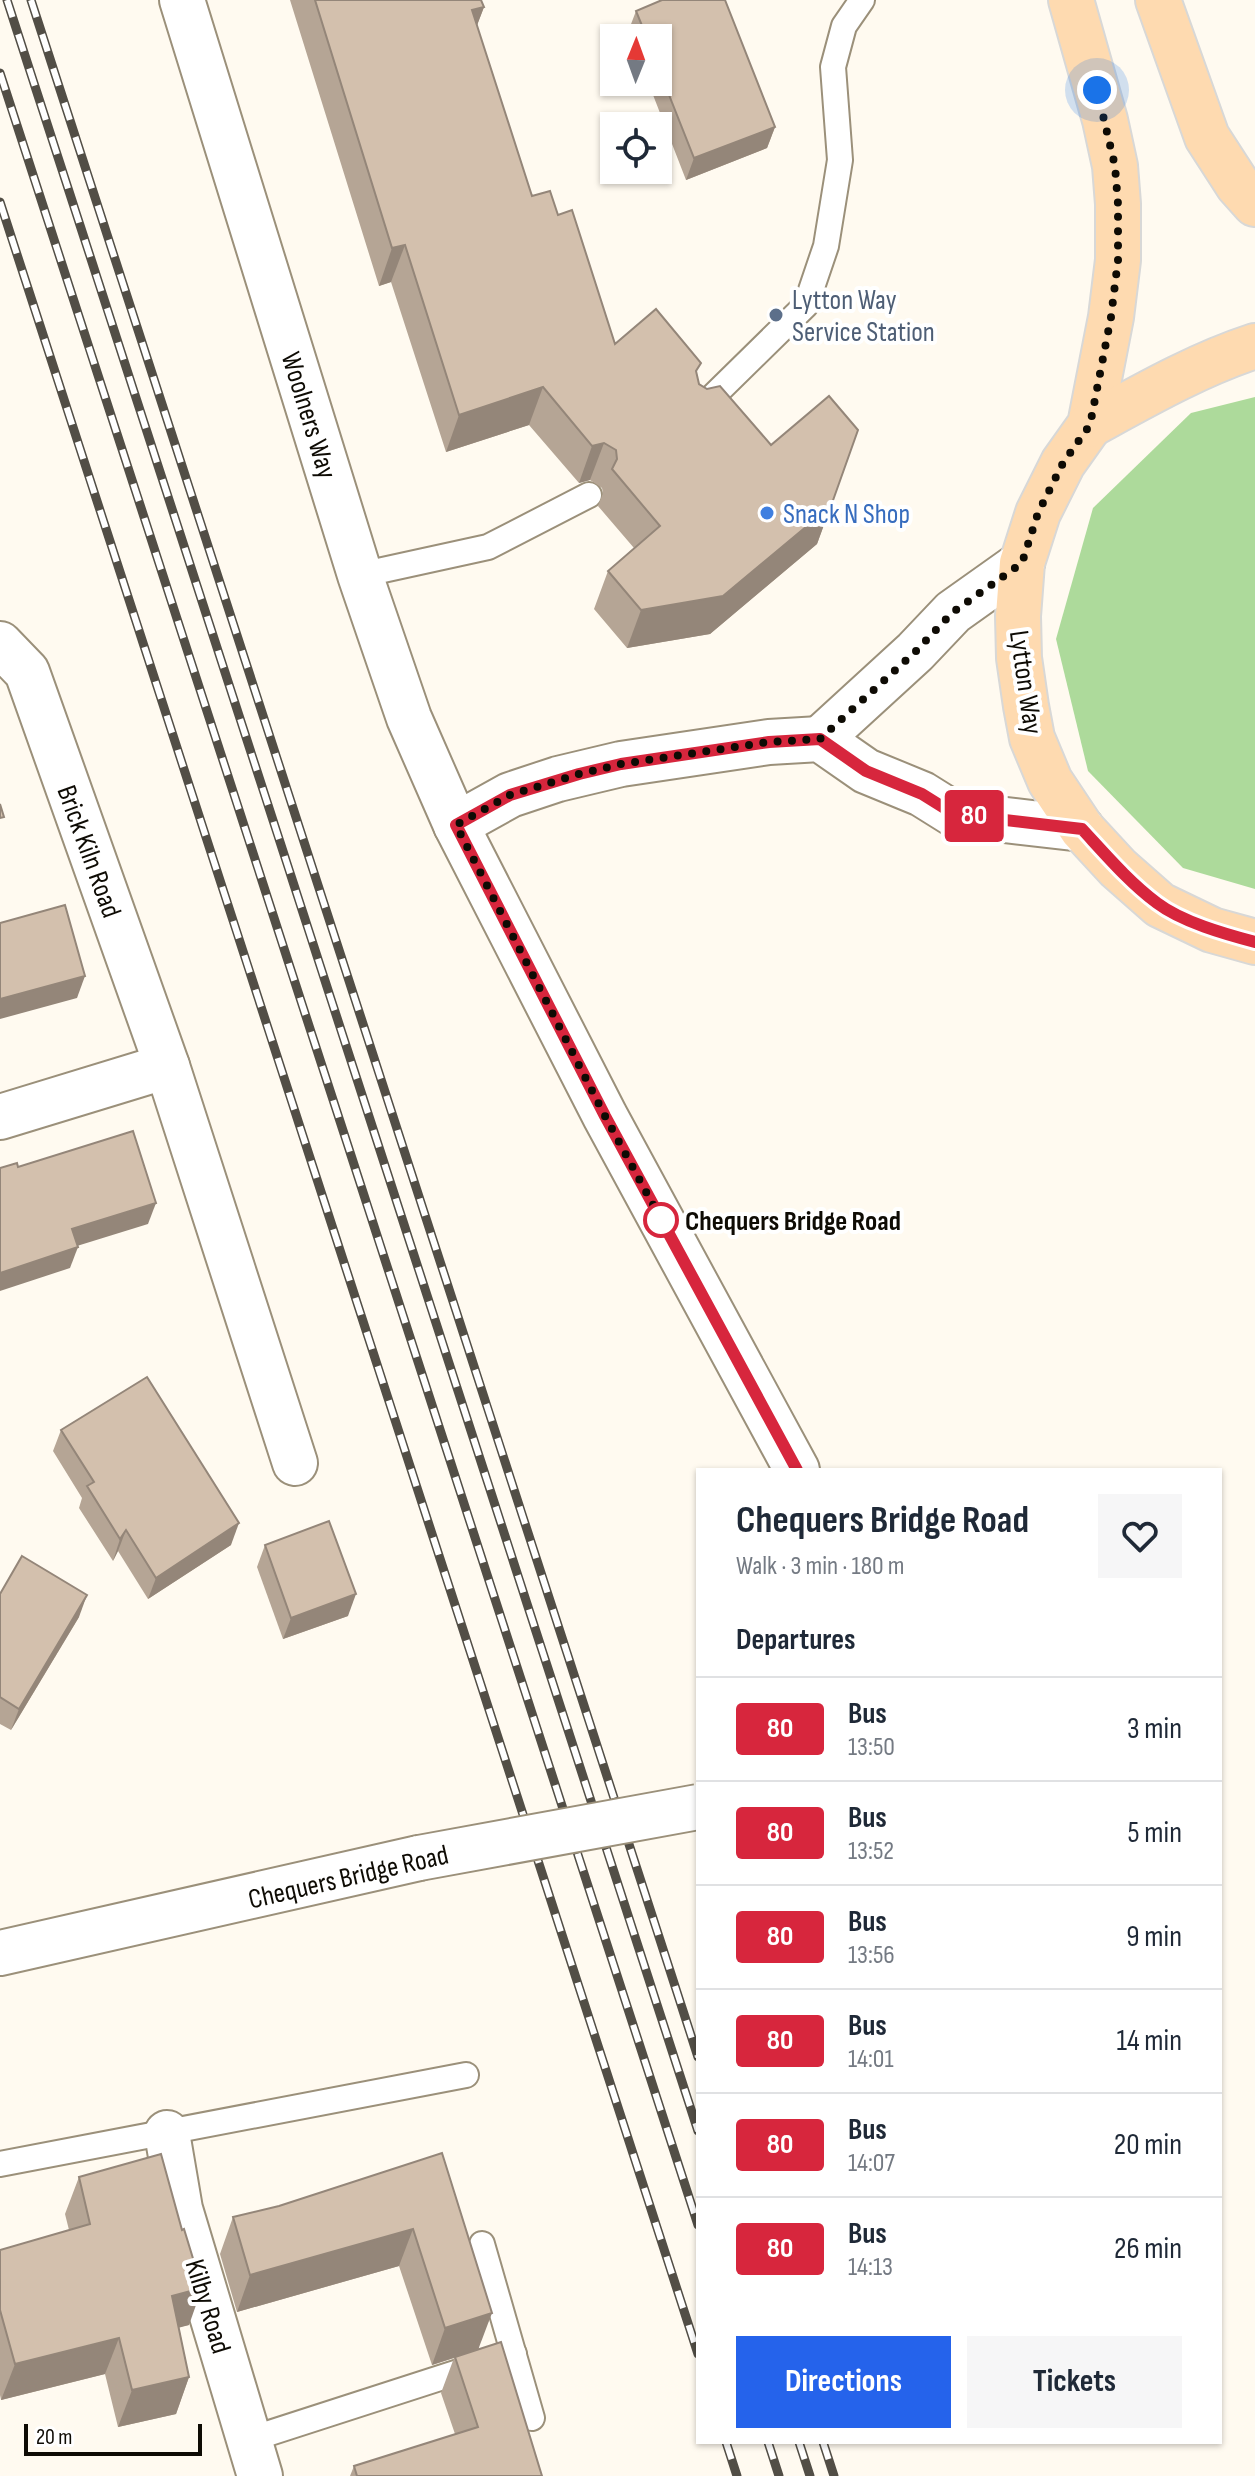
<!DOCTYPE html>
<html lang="en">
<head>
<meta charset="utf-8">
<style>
	:root { --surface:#fff; --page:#f6f6f7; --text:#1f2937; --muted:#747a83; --line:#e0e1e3; --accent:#2563eb }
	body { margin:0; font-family:"Sofia Sans Condensed",sans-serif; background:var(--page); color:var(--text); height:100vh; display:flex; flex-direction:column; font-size:30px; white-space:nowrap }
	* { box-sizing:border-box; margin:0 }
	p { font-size:26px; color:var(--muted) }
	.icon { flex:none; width:44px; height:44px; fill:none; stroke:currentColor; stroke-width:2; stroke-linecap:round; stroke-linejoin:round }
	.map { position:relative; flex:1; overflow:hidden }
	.details { position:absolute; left:696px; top:1468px; width:526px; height:976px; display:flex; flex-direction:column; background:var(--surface); border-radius:0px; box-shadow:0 2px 6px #0004 }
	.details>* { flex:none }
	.badge { padding:0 16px; border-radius:6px; font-size:28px; line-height:52px }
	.needle { width:52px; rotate:1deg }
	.controls { position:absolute; left:600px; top:24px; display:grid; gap:16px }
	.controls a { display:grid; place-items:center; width:72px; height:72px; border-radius:0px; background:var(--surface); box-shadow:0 2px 6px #0004; font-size:40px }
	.scale { position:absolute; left:24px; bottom:20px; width:178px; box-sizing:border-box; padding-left:8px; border:4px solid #0e0b04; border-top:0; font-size:22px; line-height:28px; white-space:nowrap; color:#0e0b04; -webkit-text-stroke:6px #fff; paint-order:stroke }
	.you { position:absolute; width:40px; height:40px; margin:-20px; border:6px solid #fff; border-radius:50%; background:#1a73e8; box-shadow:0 0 0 12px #1a73e833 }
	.map>.badge { position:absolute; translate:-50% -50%; box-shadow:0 0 0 4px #fff }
	h2 { padding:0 40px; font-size:30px; line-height:72px }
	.round { display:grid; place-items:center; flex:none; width:84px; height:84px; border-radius:0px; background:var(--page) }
	.summary { display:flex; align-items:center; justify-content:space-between; height:136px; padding:0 40px }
	h1 { font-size:38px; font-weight:700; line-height:60px }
	.cta { display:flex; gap:16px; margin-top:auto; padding:16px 40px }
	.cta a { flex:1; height:92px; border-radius:0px; background:var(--accent); color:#fff; font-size:32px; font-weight:700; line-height:92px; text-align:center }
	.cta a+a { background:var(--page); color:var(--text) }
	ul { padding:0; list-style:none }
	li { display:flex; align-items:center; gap:24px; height:104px; padding:0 40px; border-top:2px solid var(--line) }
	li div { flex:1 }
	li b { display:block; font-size:30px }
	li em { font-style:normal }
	li .badge { min-width:88px; font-weight:700; text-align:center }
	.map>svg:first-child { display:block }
	.green { fill:#adda9b }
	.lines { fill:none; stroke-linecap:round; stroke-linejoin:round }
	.service-casing { stroke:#9b907a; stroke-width:28 }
	.minor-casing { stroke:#9b907a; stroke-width:48 }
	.primary-casing { stroke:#d8d8d7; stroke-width:48 }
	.service { stroke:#fff; stroke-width:24 }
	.minor { stroke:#fff; stroke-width:44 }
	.primary { stroke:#fedab0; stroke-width:44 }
	.rail-casing { stroke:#524e46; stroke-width:9 }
	.rail { stroke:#fff; stroke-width:6; stroke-dasharray:18; stroke-linecap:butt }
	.minor-bridge-casing { stroke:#9b907a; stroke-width:48; stroke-linecap:butt }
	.minor-bridge { stroke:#fff; stroke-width:44 }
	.wall { fill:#b5a595 }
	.shaded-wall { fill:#948679 }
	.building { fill:#d3c0ad; stroke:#948679; stroke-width:2 }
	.line-casing { stroke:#fff; stroke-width:18 }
	.line { stroke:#d7263d; stroke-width:12 }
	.walk { stroke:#0e0b04; stroke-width:8; stroke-dasharray:0 14.4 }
	.service-dot { fill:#5c6f8a; stroke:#fff; stroke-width:3 }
	.shop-dot { fill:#3f7fe0; stroke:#fff; stroke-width:3 }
	.stop-dot { fill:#fff; stroke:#d7263d; stroke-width:4 }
	.labels { text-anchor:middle; stroke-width:8; stroke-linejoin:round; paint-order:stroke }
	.service-label { font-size:28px; fill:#4e5e75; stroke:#fff; text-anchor:start }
	.street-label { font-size:28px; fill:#0e0b04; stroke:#fff }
	.shop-label { font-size:28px; fill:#366cbe; stroke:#fff; text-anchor:start }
	.stop-label { font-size:28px; font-weight:bold; fill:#0e0b04; stroke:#fff; text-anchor:start }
</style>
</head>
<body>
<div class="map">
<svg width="1255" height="2476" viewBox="0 0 1255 2476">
	<rect width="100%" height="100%" fill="#fffaf0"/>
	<polygon class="green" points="1255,397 1255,889 1183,868 1088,771 1056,639 1093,508 1191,413"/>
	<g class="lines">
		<defs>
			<g id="service">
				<polyline points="700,409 806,305 826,246 840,160 833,67 844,26 862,0"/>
				<polyline points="360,575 488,547 589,495"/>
				<polyline points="0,2164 466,2075"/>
				<polyline points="482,2244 532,2418"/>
				<polyline points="248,2440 514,2354"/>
			</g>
			<g id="minor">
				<polyline points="182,0 360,575 409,718 456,825 605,1116 797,1470"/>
				<polyline points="0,644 27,672 167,1066 0,1117"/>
				<polyline points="820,739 915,652 953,612 1022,563"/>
				<polyline points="456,825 510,795 558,779 621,764 769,742 820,739 866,771 922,794 954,814 1082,829"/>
				<polyline points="167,1066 295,1463"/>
				<polyline points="0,1953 419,1858"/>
				<polyline points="167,2133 180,2209 260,2476"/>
			</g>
			<g id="primary">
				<polyline points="1071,0 1105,120 1115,166 1118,204 1118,260 1111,317 1090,425 1063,463 1038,513 1022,563 1018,616 1019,658 1026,706 1032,738 1050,781 1082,829 1118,868 1160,905 1212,930 1255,942"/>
				<polyline points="1158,0 1207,137 1238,185 1255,204"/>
				<path d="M1090,425C1143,396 1197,365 1255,346"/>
			</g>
		</defs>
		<use href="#service" class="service-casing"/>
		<use href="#minor" class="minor-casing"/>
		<use href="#primary" class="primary-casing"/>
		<use href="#service" class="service"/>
		<use href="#minor" class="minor"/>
		<use href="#primary" class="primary"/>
		<defs>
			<g id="rail">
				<polyline points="7,0 698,2131"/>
				<polyline points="31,0 698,2057"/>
				<polyline points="0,73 698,2225"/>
				<polyline points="0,202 698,2354"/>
				<polyline points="726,2442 737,2476"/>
				<polyline points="768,2442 779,2476"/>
				<polyline points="799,2442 810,2476"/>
				<polyline points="823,2442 834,2476"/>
			</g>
		</defs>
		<use href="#rail" class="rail-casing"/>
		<use href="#rail" class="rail"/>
		<defs>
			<polyline id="minor-bridge" points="419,1858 698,1807"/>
		</defs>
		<use href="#minor-bridge" class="minor-bridge-casing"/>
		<use href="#minor-bridge" class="minor-bridge"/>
	</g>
	<g class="wall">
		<polygon points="290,0 481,0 484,7 477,25 532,196 558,215 615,344 697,374 699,384 771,445 858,430 817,544 710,634 627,648 594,609 608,571 634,548 598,506 603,493 602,488 590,480 579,483 529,425 446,452 391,282 379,286"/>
		<polygon points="636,11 775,127 767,148 686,180 648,82 658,82 658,38 630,38 628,32"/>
		<polygon points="61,1430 231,1545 148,1599 118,1551 113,1561 79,1508 82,1498 53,1451"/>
		<polygon points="265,1545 348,1616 283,1639 257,1567"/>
		<polygon points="0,1594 79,1617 11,1730 0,1724"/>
		<polygon points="442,2153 479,2349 542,2476 350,2476 354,2466 455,2434 441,2393 454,2358 432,2365 399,2266 237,2312 220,2254 233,2217 279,2206"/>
		<polygon points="79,2177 189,2325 179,2327 189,2377 176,2414 118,2427 105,2374 1,2400 0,2395 0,2250 69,2230 65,2214"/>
	</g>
	<g class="shaded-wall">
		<polygon points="484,7 470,44 472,10"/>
		<polygon points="775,127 767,148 686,180 694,158"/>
		<polygon points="405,245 391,282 379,286 392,248"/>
		<polygon points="543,387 529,425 446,452 459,415"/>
		<polygon points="604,443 590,480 579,483 592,446"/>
		<polygon points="831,506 817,544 710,634 627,648 641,610"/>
		<polygon points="85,976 77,998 0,1019 0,999"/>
		<polygon points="156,1203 148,1224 64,1250 72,1229"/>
		<polygon points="78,1247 70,1268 0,1291 0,1273"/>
		<polygon points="239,1523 231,1545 148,1599 156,1578"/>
		<polygon points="126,1530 118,1551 113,1561 120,1539"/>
		<polygon points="356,1594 348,1616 283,1639 291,1618"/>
		<polygon points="87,1595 79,1617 11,1730 19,1709"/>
		<polygon points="413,2229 399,2266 237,2312 250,2275"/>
		<polygon points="202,2288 189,2325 159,2333 172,2296"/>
		<polygon points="492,2313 478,2350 432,2365 445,2328"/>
		<polygon points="119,2338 105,2374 1,2400 15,2364"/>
		<polygon points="189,2377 176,2414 118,2427 132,2390"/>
	</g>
	<g class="building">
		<polygon points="315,0 481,0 484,7 472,10 532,196 550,191 558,215 572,210 615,344 656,309 701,363 696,371 699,384 707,389 720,386 771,445 829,396 858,430 831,506 723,596 641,610 608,571 660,526 612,469 617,459 616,450 604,443 592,446 543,387 459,415 405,245 392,248"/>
		<polygon points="662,0 725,0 775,127 694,158 658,67 658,38 647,38 636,11"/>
		<polygon points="0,804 4,817 0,818"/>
		<polygon points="65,905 85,976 0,999 0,923"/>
		<polygon points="133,1131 156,1203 72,1229 78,1247 0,1273 0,1168 17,1163 18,1167"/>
		<polygon points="147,1377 239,1523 156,1578 126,1530 120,1539 87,1486 94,1482 61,1430"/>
		<polygon points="329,1521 356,1594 291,1618 265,1545"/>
		<polygon points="22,1556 87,1595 19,1709 0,1697 0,1594"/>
		<polygon points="442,2153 492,2313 445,2328 413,2229 250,2275 233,2217 279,2206"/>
		<polygon points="161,2154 182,2230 184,2229 202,2288 172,2296 189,2377 132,2390 119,2338 15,2364 0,2310 0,2250 90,2224 79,2177"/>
		<polygon points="501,2342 542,2476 357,2476 354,2466 478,2427 455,2357"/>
	</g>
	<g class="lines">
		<defs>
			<path id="line" d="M797,1470L605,1116L456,825L510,795L579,774L621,764L769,742L820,739L866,771L922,794L954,814L1082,829C1106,855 1129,882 1157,903C1182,922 1225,934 1255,942"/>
		</defs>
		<use href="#line" class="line-casing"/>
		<use href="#line" class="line"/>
		<polyline class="walk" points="661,1220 664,1225 605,1116 456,825 510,795 579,774 621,764 769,742 820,739 915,652 953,612 1022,563 1038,513 1063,463 1090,425 1111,317 1118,260 1118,204 1115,166 1097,90"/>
	</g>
	<circle class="service-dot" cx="776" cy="315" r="8"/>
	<circle class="shop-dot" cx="767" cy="513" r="8"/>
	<circle class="stop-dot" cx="661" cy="1220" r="16"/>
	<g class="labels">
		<g class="service-label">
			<text x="792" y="309">Lytton Way<tspan x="792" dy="32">Service Station</tspan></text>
		</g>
		<g class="street-label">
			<text transform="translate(310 415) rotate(73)" y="10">Woolners Way</text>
			<text transform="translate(1027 682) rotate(82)" y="10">Lytton Way</text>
			<text transform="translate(90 851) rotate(70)" y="10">Brick Kiln Road</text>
			<text transform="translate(348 1876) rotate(-13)" y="10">Chequers Bridge Road</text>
			<text transform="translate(209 2306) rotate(73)" y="10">Kilby Road</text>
		</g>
		<g class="shop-label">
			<text x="783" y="523">Snack N Shop</text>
		</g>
		<g class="stop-label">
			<text x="685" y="1230">Chequers Bridge Road</text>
		</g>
	</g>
</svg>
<div class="controls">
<a><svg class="needle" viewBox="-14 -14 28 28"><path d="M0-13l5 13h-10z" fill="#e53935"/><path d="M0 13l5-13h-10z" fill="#747a83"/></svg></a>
<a><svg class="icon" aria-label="locate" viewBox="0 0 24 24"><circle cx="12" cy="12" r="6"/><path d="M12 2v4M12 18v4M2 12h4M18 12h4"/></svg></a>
</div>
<div class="scale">20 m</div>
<div class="you" style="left:1097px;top:90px"></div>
<b class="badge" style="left:974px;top:816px;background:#d7263d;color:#fff">80</b>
<section class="details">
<div class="summary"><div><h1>Chequers Bridge Road</h1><p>Walk · 3 min · 180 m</p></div><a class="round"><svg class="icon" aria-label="heart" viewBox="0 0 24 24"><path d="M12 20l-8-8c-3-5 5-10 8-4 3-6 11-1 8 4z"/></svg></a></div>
<h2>Departures</h2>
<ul>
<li><span class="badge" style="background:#d7263d;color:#fff">80</span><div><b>Bus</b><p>13:50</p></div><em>3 min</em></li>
<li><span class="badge" style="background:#d7263d;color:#fff">80</span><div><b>Bus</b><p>13:52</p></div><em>5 min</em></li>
<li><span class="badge" style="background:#d7263d;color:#fff">80</span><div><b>Bus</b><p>13:56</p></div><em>9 min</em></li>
<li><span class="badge" style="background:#d7263d;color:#fff">80</span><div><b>Bus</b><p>14:01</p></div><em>14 min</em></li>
<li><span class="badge" style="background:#d7263d;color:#fff">80</span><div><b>Bus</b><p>14:07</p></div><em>20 min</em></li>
<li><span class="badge" style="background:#d7263d;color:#fff">80</span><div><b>Bus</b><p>14:13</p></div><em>26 min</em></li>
</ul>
<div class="cta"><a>Directions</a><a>Tickets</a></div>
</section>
</div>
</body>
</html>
